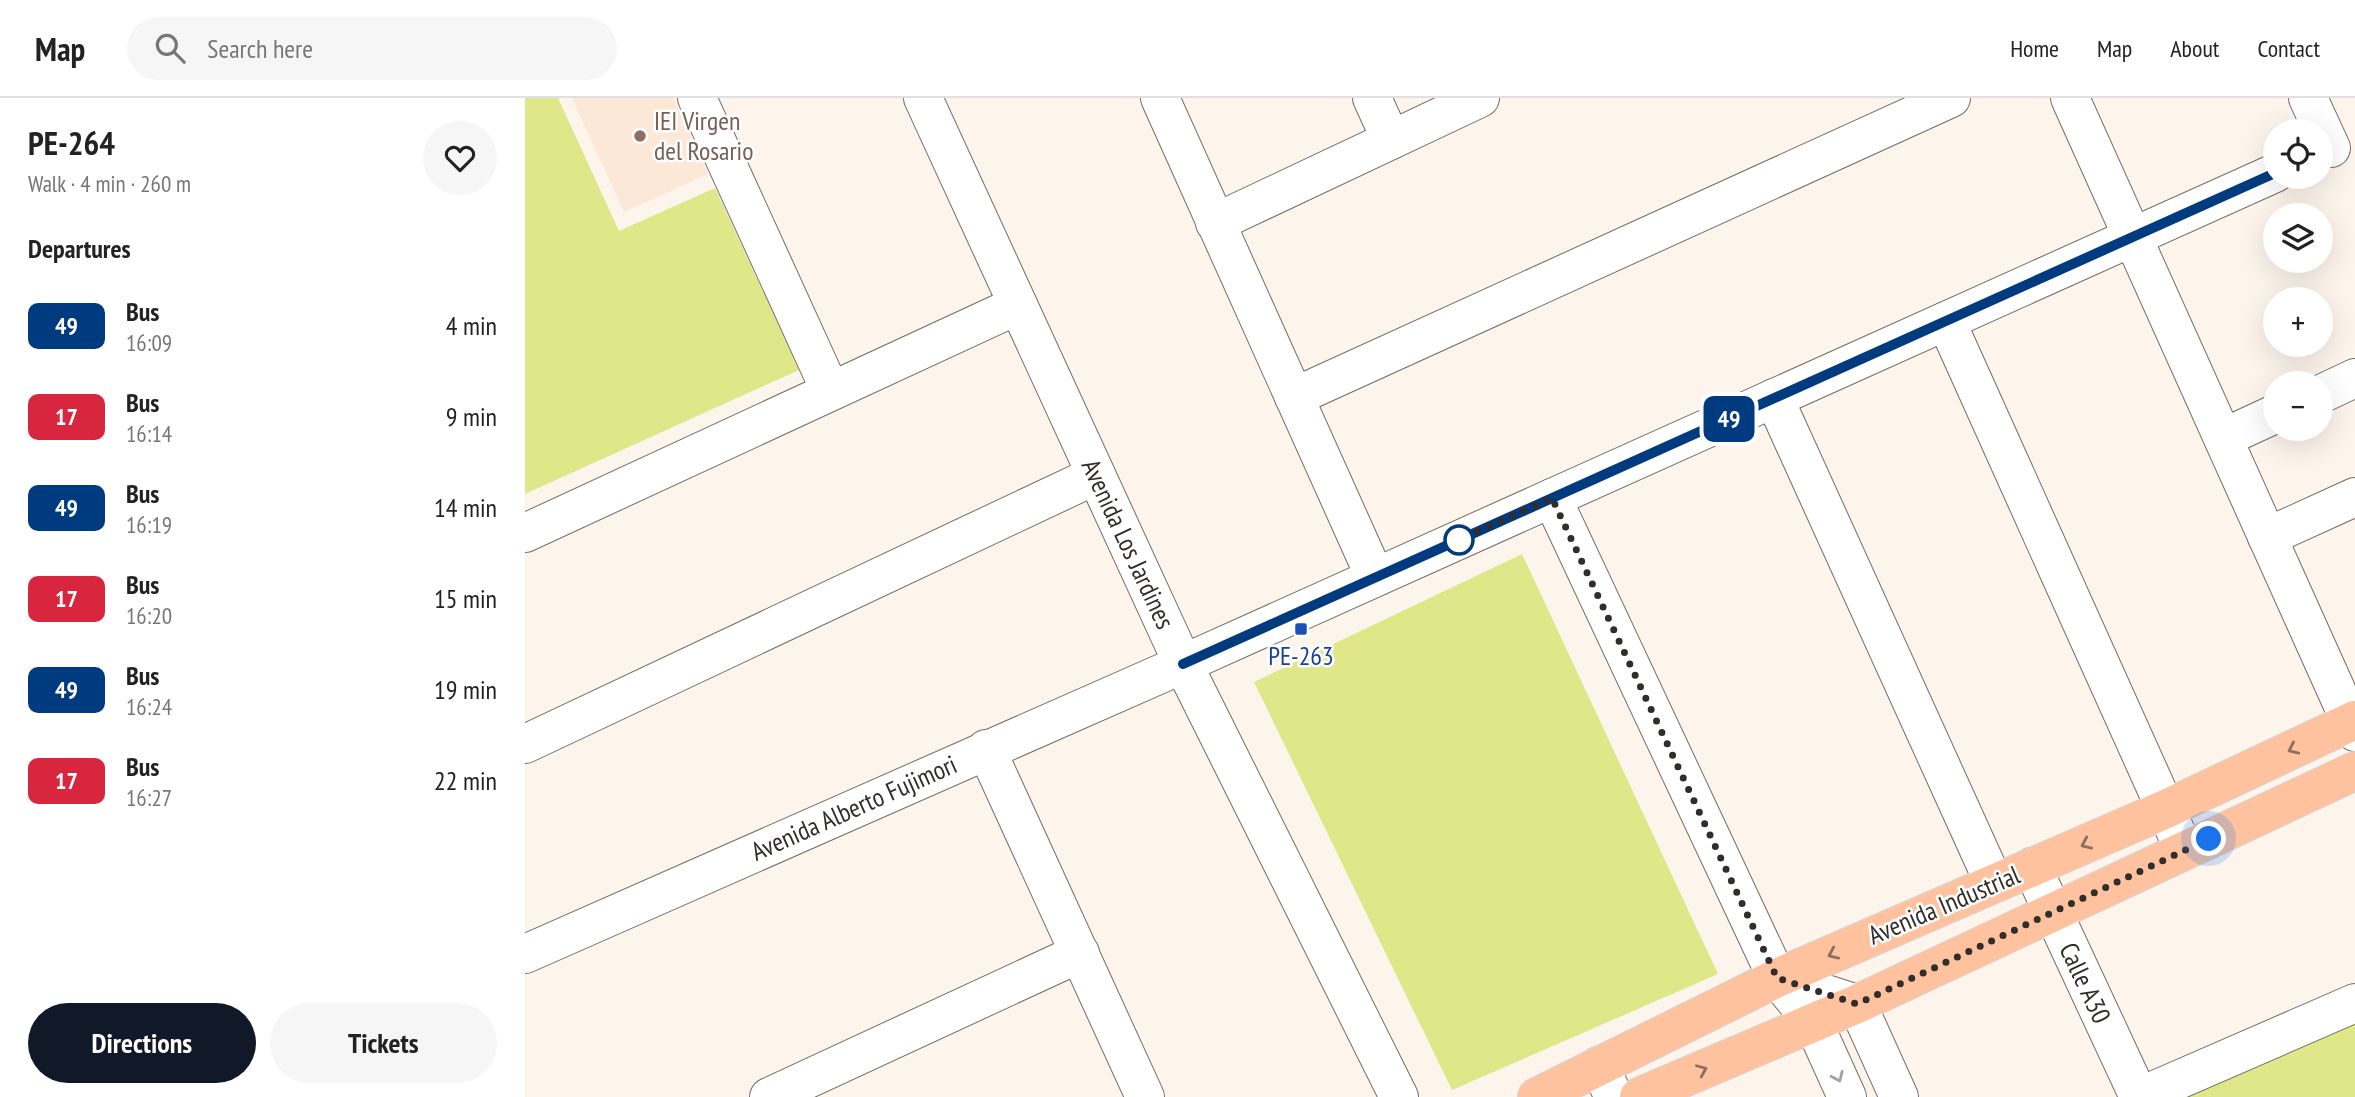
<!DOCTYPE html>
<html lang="en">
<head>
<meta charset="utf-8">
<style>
	:root { --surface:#fff; --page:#f6f6f6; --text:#222; --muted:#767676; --line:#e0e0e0; --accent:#111827 }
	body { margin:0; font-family:"PT Sans Narrow",sans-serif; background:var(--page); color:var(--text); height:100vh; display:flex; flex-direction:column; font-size:26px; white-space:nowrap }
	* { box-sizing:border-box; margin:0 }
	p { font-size:23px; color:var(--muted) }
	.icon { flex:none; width:38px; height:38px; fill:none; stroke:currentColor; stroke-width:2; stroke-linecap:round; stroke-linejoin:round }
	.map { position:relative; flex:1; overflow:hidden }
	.panel { display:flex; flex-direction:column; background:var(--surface); width:525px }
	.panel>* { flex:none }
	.badge { padding:0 14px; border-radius:10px; font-size:24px; line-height:46px }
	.controls { position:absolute; left:1738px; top:21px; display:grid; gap:14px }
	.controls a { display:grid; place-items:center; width:70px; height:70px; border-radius:50%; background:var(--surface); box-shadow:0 7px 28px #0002; font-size:35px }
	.you { position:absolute; width:35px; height:35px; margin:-18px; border:5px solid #fff; border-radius:50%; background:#1a73e8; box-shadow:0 0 0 10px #1a73e833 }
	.map>.badge { position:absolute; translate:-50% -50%; box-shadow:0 0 0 4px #fff }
	h2 { padding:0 28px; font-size:26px; line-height:63px }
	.round { display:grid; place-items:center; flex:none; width:74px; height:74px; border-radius:37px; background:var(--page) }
	.summary { display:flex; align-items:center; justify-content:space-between; height:119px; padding:0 28px }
	h1 { font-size:33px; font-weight:800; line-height:52px }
	.primary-button { display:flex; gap:14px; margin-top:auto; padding:14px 28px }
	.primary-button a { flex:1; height:80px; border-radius:42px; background:var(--accent); color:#fff; font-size:28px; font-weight:800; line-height:80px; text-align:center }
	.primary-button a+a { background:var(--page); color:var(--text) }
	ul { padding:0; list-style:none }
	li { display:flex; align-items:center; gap:21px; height:91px; padding:0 28px }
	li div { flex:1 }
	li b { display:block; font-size:26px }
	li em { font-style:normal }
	li .badge { min-width:77px; font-weight:700; text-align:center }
	header { display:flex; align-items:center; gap:42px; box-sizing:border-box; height:98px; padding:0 35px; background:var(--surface); border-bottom:2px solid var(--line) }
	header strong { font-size:33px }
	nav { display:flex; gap:38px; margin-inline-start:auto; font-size:24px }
	.search { width:490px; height:63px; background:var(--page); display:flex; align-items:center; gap:18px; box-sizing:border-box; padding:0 24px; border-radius:38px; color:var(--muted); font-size:26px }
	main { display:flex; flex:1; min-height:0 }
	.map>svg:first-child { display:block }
	.education { fill:#fbe8d7 }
	.green { fill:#dfe788 }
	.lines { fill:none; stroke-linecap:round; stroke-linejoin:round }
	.minor-casing { stroke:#746c66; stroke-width:40 }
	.major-casing { stroke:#d6d5d5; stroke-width:40 }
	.minor { stroke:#fff; stroke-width:38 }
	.major { stroke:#fec29e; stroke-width:38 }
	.oneway { stroke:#8d705f }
	.oneway2 { stroke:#a2a0a0 }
	.line-casing { stroke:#fff; stroke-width:16 }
	.line { stroke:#003b80; stroke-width:10 }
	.walk { stroke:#312d2b; stroke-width:7; stroke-dasharray:0 12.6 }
	.education-dot { fill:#8d6e63; stroke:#fff; stroke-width:2.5 }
	.stop-dot { fill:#fff; stroke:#003b80; stroke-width:3.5 }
	.transit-dot { fill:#1a4fb4; stroke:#fff; stroke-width:2.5 }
	.labels { text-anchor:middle; stroke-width:5; stroke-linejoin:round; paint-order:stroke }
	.education-label { font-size:26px; fill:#785e54; stroke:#fff; text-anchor:start }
	.street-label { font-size:26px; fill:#312d2b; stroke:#fff }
	.transit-label { font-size:26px; fill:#164399; stroke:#fff }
</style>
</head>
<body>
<header>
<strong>Map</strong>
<div class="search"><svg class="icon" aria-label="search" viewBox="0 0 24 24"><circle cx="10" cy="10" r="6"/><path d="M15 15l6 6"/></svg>Search here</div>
<nav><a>Home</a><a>Map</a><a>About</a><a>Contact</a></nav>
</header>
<main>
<section class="panel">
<div class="summary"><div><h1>PE-264</h1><p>Walk · 4 min · 260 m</p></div><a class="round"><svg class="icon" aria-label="heart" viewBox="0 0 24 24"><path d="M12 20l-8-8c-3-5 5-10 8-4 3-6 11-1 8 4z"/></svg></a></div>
<h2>Departures</h2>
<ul>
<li><span class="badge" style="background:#003b80;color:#fff">49</span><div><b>Bus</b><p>16:09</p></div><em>4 min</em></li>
<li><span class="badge" style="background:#d7263d;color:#fff">17</span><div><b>Bus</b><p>16:14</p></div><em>9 min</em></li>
<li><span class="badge" style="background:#003b80;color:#fff">49</span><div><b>Bus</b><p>16:19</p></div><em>14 min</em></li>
<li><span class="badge" style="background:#d7263d;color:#fff">17</span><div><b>Bus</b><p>16:20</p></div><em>15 min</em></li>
<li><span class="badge" style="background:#003b80;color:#fff">49</span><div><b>Bus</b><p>16:24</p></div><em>19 min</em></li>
<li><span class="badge" style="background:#d7263d;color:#fff">17</span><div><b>Bus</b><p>16:27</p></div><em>22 min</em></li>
</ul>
<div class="primary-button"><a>Directions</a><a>Tickets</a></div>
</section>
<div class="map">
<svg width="1830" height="999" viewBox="0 0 1830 999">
	<rect width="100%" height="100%" fill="#fdf4ec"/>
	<polygon class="education" points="47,0 148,0 183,76 99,114"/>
	<g class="green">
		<polygon points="0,0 33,0 94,133 190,90 274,272 0,396"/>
		<polygon points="997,456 1193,876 927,992 729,584"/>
		<polygon points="1830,916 1830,999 1643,999"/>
	</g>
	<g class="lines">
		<defs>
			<g id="minor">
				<polyline points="172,0 305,292"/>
				<polyline points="398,0 658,566 874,999"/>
				<polyline points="635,0 850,479"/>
				<polyline points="847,0 866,42"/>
				<polyline points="1545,0 1830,634"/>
				<polyline points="1783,0 1806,50"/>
				<polyline points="690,125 955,0"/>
				<polyline points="1421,223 1659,752"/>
				<polyline points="1796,296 1830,280"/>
				<polyline points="769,299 1426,0"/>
				<polyline points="1249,300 1469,785"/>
				<polyline points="1698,340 1750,316"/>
				<polyline points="1027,400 1252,880 1288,924 1322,999"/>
				<polyline points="0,435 493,207"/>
				<polyline points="1742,439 1830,399"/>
				<polyline points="0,646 571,377"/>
				<polyline points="461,651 620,999"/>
				<polyline points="1507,769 1614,999"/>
				<polyline points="0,856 658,566 1750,75"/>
				<polyline points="1252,880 1332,906 1374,999"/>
				<polyline points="1074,968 1089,999"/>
				<polyline points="244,999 555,855"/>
				<polyline points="1614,999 1830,905"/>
			</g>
			<g id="major">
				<polyline points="1012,999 1252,880 1641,711 1830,622"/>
				<polyline points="1114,999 1332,906 1830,673"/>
			</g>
		</defs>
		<use href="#minor" class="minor-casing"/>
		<use href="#major" class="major-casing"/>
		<use href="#minor" class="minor"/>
		<use href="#major" class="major"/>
	</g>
	<defs><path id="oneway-chevron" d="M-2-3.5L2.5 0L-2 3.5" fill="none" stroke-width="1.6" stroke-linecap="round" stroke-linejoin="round" transform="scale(1.75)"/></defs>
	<g class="oneway">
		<use href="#oneway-chevron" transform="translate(1768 651) rotate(155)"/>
		<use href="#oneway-chevron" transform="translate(1561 746) rotate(156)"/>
		<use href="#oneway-chevron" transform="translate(1308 856) rotate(156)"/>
		<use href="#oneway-chevron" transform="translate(1177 972) rotate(-23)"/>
	</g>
	<use class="oneway2" href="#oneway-chevron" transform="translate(1313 979) rotate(66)"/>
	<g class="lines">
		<defs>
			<polyline id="line" points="658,566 1750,75"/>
		</defs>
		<use href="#line" class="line-casing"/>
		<use href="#line" class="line"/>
		<polyline class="walk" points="934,442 926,445 1027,400 1252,880 1332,906 1684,741"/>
	</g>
	<circle class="education-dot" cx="115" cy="38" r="7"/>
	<circle class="stop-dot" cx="934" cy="442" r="14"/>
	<rect class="transit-dot" x="769" y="524" width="14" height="14" rx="3.5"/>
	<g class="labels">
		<g class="education-label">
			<text x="129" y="32">IEI Virgen<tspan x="129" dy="30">del Rosario</tspan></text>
		</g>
		<g class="street-label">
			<text transform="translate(603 446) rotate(65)" y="9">Avenida Los Jardines</text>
			<text transform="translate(329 710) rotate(-24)" y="9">Avenida Alberto Fujimori</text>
			<text transform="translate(1419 807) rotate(-23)" y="9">Avenida Industrial</text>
			<text transform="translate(1560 885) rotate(65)" y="9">Calle A30</text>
		</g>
		<g class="transit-label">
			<text x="776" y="567">PE-263</text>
		</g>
	</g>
</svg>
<div class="controls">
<a><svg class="icon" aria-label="locate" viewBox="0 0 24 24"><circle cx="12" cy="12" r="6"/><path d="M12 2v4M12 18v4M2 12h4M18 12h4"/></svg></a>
<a><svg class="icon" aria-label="layers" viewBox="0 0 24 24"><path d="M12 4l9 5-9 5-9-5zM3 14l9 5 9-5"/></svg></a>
<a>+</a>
<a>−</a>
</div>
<div class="you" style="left:1684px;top:741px"></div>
<b class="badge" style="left:1204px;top:321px;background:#003b80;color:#fff">49</b>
</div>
</main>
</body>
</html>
